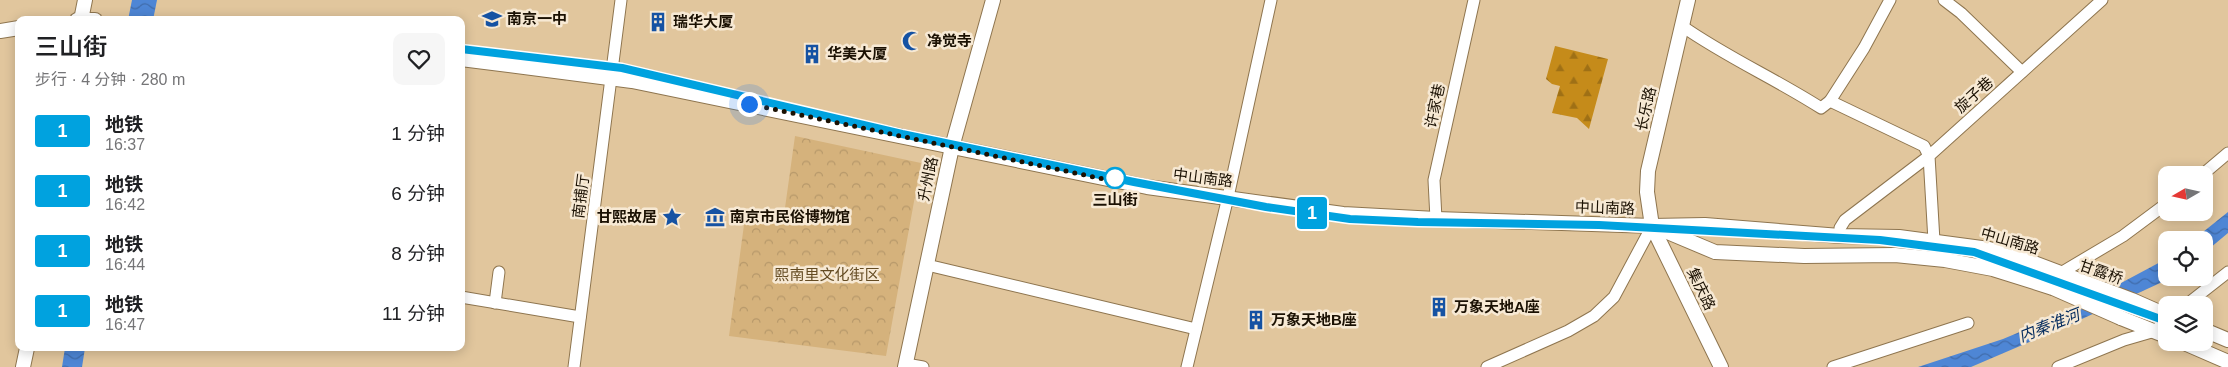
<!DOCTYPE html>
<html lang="zh">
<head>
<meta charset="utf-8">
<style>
	:root { --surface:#fff; --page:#f6f6f6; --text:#202124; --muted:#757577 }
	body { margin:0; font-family:Helvetica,"Noto Sans SC",sans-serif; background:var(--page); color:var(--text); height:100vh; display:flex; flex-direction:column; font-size:19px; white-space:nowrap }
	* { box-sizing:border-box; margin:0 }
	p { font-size:16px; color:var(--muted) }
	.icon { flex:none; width:28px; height:28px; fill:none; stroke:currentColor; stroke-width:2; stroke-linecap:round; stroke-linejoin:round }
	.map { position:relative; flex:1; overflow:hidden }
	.panel { position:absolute; left:15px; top:16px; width:450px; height:335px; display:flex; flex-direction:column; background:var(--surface); border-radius:10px; box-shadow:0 2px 12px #0003 }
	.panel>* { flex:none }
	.badge { padding:0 10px; border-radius:4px; font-size:18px; line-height:32px }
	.needle { width:32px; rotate:261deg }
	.buttons { position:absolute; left:2158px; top:166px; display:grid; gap:10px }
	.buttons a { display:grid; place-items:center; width:55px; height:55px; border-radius:10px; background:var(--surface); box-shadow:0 2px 12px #0003; font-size:25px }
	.you { position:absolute; width:25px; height:25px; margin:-12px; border:4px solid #fff; border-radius:50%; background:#1a73e8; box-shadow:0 0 0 8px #1a73e833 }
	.map>.badge { position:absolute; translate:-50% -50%; box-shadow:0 0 0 2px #fff }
	.round { display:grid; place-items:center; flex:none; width:52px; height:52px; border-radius:10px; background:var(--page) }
	.summary { display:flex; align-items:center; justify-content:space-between; height:85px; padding:0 20px }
	h1 { font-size:24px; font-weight:600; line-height:38px }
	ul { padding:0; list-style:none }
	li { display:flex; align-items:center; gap:15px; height:60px; padding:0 20px }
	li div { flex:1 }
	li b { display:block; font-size:19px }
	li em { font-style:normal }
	li .badge { min-width:55px; font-weight:700; text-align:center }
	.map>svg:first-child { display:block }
	.forest { fill:url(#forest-firs) }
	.park { fill:url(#park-crowns) }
	.water { fill:url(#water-waves) }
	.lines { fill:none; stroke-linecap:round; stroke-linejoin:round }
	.minor-casing { stroke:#8e754f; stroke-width:13 }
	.major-casing { stroke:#8e754f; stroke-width:16 }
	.minor { stroke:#fff; stroke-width:11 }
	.major { stroke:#fff; stroke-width:14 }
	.major-bridge-casing { stroke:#8e754f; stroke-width:16; stroke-linecap:butt }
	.major-bridge { stroke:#fff; stroke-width:14 }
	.line-casing { stroke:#fff; stroke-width:11 }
	.line { stroke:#00a2df; stroke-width:8 }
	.walk { stroke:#1b1103; stroke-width:5; stroke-dasharray:0 9 }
	.stop-dot { fill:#fff; stroke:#00a2df; stroke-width:2.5 }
	.labels { text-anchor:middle; stroke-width:5; stroke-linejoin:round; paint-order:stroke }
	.poi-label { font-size:15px; font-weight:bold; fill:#1b1103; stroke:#f7e9d4; text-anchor:start }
	.street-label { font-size:15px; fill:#1b1103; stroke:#f7e9d4 }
	.stop-label { font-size:15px; font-weight:bold; fill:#1b1103; stroke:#f7e9d4 }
	.park-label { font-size:15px; fill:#644b22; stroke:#f7e9d4 }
	.water-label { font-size:16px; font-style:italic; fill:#052c5e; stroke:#f7e9d4 }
</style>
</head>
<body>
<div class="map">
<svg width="2228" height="367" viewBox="0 0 2228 367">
	<defs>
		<pattern id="forest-firs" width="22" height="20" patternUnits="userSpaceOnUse" patternTransform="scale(1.25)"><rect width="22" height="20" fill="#c58b1a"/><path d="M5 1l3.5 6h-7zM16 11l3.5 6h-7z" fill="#9f7015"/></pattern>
		<pattern id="park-crowns" width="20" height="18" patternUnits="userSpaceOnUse" patternTransform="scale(1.25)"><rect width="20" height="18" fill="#d5b27c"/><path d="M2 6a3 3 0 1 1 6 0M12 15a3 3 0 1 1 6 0" fill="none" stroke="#b6986a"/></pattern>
		<pattern id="water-waves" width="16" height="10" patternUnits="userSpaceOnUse" patternTransform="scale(1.25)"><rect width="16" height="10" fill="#4e86d5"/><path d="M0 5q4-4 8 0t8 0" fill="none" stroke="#406cab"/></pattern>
	</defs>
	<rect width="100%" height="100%" fill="#e1c69d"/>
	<polygon class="forest" points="1555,46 1608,59 1589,129 1577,118 1552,113 1560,86 1552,84 1546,79"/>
	<polygon class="park" points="795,136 921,163 886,356 729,336 746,210 784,215"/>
	<g class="water">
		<polygon points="132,0 157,0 153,20 128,20"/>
		<polygon points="2228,212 2228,233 2204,253 2204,240 2193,240"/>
		<polygon points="2166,259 2166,278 2171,278 2071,324 1971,367 1918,367 2003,339 2063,314"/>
		<polygon points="65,348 85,348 82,367 62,367"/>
	</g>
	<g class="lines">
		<defs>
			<g id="minor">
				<polyline points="1944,0 1961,13 2022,72"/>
				<path d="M1682,26C1726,57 1776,79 1821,108L1830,101"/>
				<polyline points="2202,175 2228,153"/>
				<polyline points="1436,219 1434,180 1474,0"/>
				<polyline points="1840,236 1840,228 1845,220 1929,156 1924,146 1830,101 1864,48 1890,0"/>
				<polyline points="1934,241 1929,156 2102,0"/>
				<polyline points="927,265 1196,329"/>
				<polyline points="2059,274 2123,236 2166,204"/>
				<polyline points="461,297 580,317"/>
				<polyline points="495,303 499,272"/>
				<polyline points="2186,305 2228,272"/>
				<polyline points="906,364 923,367"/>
				<polyline points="574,367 621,0"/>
				<polyline points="1187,367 1228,197 1271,0"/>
				<polyline points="1487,367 1568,331 1594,316 1614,297 1652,226"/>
				<polyline points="1833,367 1968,323"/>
				<polyline points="2058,367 2124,340 2155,331 2166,320"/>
			</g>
			<g id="major">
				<polyline points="1688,0 1648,171 1647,192 1652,226 1721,367"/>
				<polyline points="77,20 95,20"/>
				<polyline points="81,20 85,0"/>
				<polyline points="0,31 19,28"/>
				<polyline points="461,59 632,81 1147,187 1343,214 1436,219 1652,226 1705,225 1840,236 1899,237 1989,249 2026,260 2132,300 2166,315"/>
				<polyline points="1658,228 1715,252 1804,256 1895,255 1945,260 1993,269 2053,288"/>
				<polyline points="2121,318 2166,336"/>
				<polyline points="2204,330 2228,340"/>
				<polyline points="2182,342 2228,362"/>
				<polyline points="23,367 27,348"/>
				<polyline points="905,367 952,147 993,0"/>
			</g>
		</defs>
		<use href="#minor" class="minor-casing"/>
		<use href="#major" class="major-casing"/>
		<use href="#minor" class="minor"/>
		<use href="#major" class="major"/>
		<defs>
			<polyline id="major-bridge" points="2053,288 2121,318"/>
		</defs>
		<use href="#major-bridge" class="major-bridge-casing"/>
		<use href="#major-bridge" class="major-bridge"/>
	</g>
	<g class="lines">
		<defs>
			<polyline id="line" points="461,49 622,68 902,134 1134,182 1266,207 1350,219 1418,222 1599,225 1880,240 1974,252 2166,321"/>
		</defs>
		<use href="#line" class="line-casing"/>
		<use href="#line" class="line"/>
		<polyline class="walk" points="749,104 1108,180 1115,178"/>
	</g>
	<defs>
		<symbol id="school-bare" viewBox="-9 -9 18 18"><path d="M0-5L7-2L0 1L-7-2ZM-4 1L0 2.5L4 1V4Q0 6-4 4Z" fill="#1552a3" stroke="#f7e9d4" stroke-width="2.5" paint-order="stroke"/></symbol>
		<symbol id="building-bare" viewBox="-9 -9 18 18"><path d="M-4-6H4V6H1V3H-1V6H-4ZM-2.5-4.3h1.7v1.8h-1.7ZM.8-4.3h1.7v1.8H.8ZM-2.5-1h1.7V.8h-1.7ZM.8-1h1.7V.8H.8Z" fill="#1552a3" stroke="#f7e9d4" stroke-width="2.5" paint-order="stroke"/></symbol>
		<symbol id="mosque-bare" viewBox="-9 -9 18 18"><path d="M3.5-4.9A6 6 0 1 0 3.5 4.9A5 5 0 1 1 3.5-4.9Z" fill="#1552a3" stroke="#f7e9d4" stroke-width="2.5" paint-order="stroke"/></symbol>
		<symbol id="sight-bare" viewBox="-9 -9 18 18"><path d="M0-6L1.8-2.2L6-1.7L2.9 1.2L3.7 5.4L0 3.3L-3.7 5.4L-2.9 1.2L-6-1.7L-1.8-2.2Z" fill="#1552a3" stroke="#f7e9d4" stroke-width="2.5" paint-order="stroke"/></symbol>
		<symbol id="museum-bare" viewBox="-9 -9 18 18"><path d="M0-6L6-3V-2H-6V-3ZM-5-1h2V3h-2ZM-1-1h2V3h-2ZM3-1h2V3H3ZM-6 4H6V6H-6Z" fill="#1552a3" stroke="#f7e9d4" stroke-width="2.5" paint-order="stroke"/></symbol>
	</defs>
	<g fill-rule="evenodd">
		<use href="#school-bare" x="478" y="5" width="28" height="28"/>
		<use href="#building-bare" x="644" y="8" width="28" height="28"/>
		<use href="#mosque-bare" x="898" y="27" width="28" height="28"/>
		<use href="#building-bare" x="798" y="40" width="28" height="28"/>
		<use href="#sight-bare" x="658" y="203" width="28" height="28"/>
		<use href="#museum-bare" x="701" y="203" width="28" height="28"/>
		<use href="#building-bare" x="1425" y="293" width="28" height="28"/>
		<use href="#building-bare" x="1242" y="306" width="28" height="28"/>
	</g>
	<circle class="stop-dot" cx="1115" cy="178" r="10"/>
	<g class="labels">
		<g class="poi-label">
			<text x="507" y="24">南京一中</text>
			<text x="673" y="27">瑞华大厦</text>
			<text x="927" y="46">净觉寺</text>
			<text x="827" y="59">华美大厦</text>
			<text x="657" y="222" text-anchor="end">甘熙故居</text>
			<text x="730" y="222">南京市民俗博物馆</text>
			<text x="1454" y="312">万象天地A座</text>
			<text x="1271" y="325">万象天地B座</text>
		</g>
		<g class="street-label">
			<text transform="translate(1974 95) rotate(-42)" y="5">旋子巷</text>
			<text transform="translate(1435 106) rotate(-78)" y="5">许家巷</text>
			<text transform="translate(1646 109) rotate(-77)" y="5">长乐路</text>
			<text transform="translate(1203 178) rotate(7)" y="5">中山南路</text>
			<text transform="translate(928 179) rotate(-78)" y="5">升州路</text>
			<text transform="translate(581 196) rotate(-83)" y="5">南捕厅</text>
			<text transform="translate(1605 208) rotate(2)" y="5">中山南路</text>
			<text transform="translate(2010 241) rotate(16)" y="5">中山南路</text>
			<text transform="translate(2101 272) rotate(19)" y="5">甘露桥</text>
			<text transform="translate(1701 289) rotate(64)" y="5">集庆路</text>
		</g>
		<g class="stop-label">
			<text x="1115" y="205">三山街</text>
		</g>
		<g class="park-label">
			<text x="827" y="280">熙南里文化街区</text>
		</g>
		<g class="water-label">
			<text transform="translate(2049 325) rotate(-21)" y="6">内秦淮河</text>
		</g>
	</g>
</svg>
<div class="buttons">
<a><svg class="needle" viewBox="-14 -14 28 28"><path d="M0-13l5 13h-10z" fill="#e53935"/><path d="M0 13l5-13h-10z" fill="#757577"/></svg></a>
<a><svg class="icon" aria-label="locate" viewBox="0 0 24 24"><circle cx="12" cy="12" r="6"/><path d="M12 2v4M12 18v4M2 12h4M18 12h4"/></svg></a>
<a><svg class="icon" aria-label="layers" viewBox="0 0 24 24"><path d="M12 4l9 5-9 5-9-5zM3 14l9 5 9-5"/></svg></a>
</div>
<div class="you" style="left:749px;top:104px"></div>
<b class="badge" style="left:1312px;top:213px;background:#00a2df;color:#fff">1</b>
<section class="panel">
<div class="summary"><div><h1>三山街</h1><p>步行 · 4 分钟 · 280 m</p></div><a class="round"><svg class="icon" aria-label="heart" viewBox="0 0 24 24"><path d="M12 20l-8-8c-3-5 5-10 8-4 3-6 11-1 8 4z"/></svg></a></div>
<ul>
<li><span class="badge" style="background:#00a2df;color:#fff">1</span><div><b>地铁</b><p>16:37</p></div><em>1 分钟</em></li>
<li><span class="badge" style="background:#00a2df;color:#fff">1</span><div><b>地铁</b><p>16:42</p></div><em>6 分钟</em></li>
<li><span class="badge" style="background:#00a2df;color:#fff">1</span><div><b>地铁</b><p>16:44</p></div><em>8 分钟</em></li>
<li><span class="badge" style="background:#00a2df;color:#fff">1</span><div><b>地铁</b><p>16:47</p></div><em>11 分钟</em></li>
</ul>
</section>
</div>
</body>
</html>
